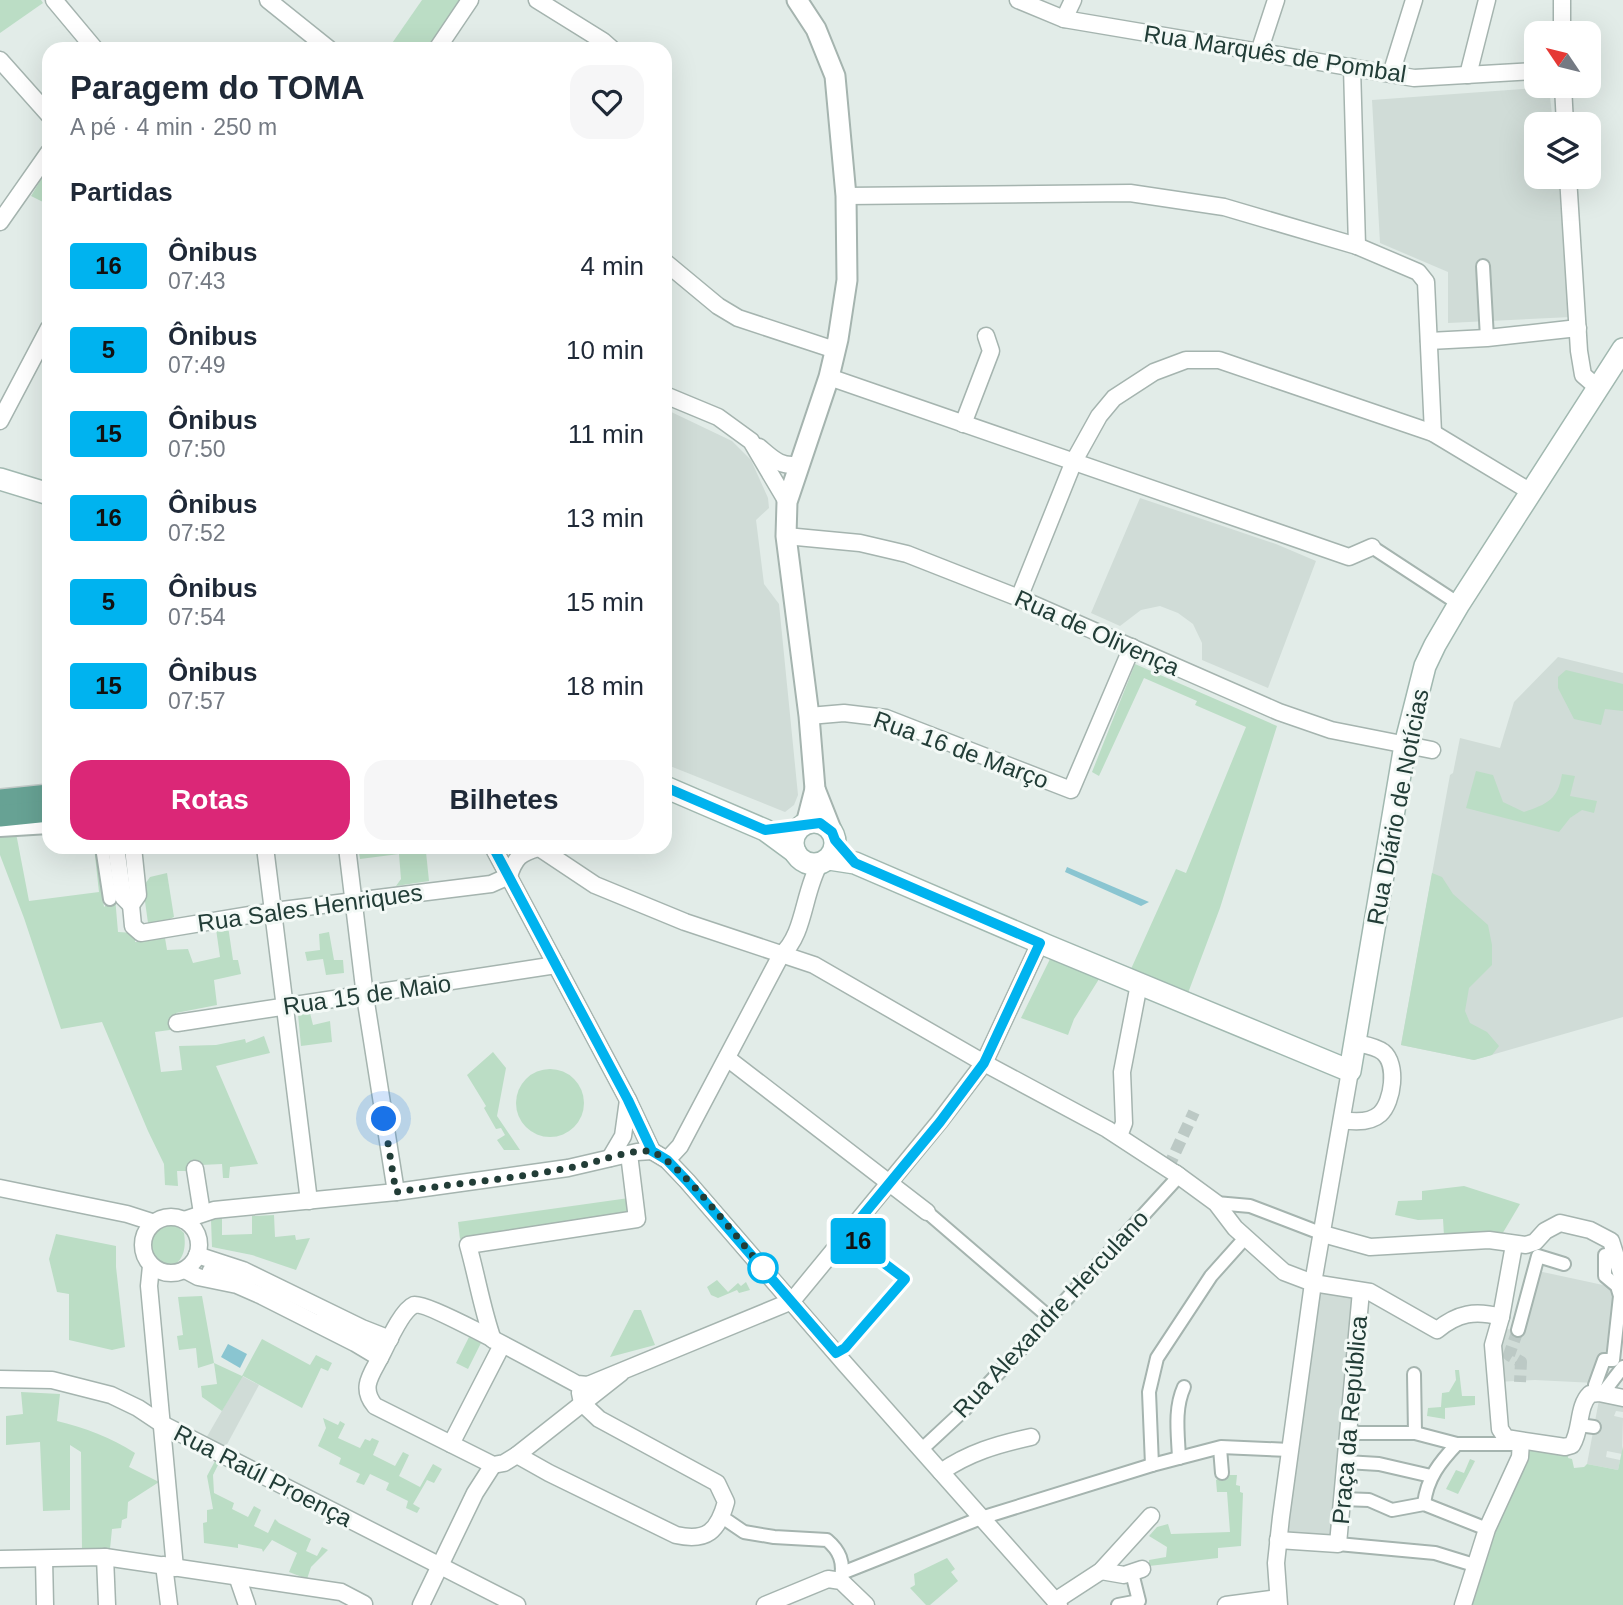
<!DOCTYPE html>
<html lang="pt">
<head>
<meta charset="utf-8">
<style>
	:root { --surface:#fff; --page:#f6f6f7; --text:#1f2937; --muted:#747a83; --accent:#db2777 }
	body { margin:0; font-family:Arial,sans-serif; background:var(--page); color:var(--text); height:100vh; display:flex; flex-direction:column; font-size:26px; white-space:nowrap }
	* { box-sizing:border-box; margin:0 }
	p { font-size:23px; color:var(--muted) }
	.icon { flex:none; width:38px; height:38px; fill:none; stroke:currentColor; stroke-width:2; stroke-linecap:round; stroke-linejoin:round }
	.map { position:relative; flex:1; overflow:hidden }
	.sheet { position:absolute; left:42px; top:42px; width:630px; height:812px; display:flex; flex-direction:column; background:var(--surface); border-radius:21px; box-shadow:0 7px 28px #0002 }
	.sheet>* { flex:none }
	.badge { padding:0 14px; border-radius:5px; font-size:24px; line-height:46px }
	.needle { width:46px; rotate:305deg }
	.controls { position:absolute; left:1524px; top:21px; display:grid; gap:14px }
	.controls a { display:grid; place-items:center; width:77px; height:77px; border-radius:14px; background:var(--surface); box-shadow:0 7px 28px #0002; font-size:35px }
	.you { position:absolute; width:35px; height:35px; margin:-18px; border:5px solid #fff; border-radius:50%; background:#1a73e8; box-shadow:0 0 0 10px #1a73e833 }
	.map>.badge { position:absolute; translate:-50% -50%; box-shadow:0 0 0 4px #fff }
	h2 { padding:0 28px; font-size:26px; line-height:63px }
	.round { display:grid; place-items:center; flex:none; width:74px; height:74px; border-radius:21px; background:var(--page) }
	.head { display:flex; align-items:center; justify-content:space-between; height:119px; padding:0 28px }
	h1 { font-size:33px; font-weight:800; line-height:52px }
	.action { display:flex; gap:14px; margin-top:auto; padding:14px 28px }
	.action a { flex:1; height:80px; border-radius:21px; background:var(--accent); color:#fff; font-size:28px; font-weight:800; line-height:80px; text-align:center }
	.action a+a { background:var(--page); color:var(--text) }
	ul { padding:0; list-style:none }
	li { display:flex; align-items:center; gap:21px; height:84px; padding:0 28px }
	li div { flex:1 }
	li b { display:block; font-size:26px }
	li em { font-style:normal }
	li .badge { min-width:77px; font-weight:700; text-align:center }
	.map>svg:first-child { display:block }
	.built { fill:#d0dcd7 }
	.green { fill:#bbddc5 }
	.water { fill:#8ac5d1 }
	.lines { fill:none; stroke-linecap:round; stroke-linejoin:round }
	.pedestrian-tunnel { stroke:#bcc9c5; stroke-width:12; stroke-dasharray:12 6; stroke-linecap:butt }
	.pedestrian-casing { stroke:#a5b4af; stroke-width:16 }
	.minor-casing { stroke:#a5b4af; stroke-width:19 }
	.tertiary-casing { stroke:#a5b4af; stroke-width:23 }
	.secondary-casing { stroke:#a1b8b0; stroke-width:24 }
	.primary-casing { stroke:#c1c9c7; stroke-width:24 }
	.pedestrian { stroke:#fff; stroke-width:12 }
	.minor { stroke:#fff; stroke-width:16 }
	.tertiary { stroke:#fff; stroke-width:19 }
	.secondary { stroke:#fff; stroke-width:21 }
	.primary { stroke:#67a294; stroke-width:21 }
	.line-casing { stroke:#fff; stroke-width:16 }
	.line { stroke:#00b3ef; stroke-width:10 }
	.walk { stroke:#223d37; stroke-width:7; stroke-dasharray:0 12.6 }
	.stop-dot { fill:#fff; stroke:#00b3ef; stroke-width:3.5 }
	.labels { text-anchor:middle; stroke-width:6; stroke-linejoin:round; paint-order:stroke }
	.street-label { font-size:24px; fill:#223d37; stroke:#f3f9f6 }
</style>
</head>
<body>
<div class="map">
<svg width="1623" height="1605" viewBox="0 0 1623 1605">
	<rect width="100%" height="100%" fill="#e2ece8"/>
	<g class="built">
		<polygon points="1549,87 1553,124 1536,124 1536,177 1558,177 1571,317 1448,323 1448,272 1380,243 1372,100"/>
		<polygon points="665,409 732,441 751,460 768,498 769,508 756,520 764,584 779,604 798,795 794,805 785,812 665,764"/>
		<polygon points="1140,498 1276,544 1316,561 1268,688 1202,660 1202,643 1193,624 1178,613 1160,606 1141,610 1120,626 1091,613"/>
		<polygon points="1558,657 1623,673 1623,1017 1474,1060 1401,1045 1450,775 1453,773 1460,738 1500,748 1514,702"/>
		<polygon points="1538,1271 1617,1288 1612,1359 1595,1383 1535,1380 1496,1382 1502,1329 1523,1330"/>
		<polygon points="1315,1287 1358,1294 1336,1541 1282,1536"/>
		<polygon points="242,1376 259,1385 224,1450 205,1440"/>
		<polygon points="1599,1400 1623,1405 1623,1412 1616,1411 1614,1416 1623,1418 1622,1454 1607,1451 1606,1457 1620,1460 1618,1470 1587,1464"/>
	</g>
	<g class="green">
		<polygon points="0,0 41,0 43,3 0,33"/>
		<polygon points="422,0 463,0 430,49 388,49"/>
		<polygon points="49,166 49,205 31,196"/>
		<polygon points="1135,664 1277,726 1220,908 1188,993 1131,969 1176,869 1186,873 1246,727 1195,705 1197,701 1144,678 1099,776 1092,772"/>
		<polygon points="1566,670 1623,684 1623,711 1605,709 1601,725 1574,719 1558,688 1558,677"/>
		<path d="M1476,771L1493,775L1503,802L1524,812C1547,804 1558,800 1562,774L1575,776L1570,796L1597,801L1594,813L1582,810L1570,818L1559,832L1466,808Z"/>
		<polygon points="16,833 29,901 99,892 94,847 97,847 104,907 115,897 118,932 135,933 135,942 165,938 167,950 188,949 193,963 220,957 216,929 228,926 233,960 238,960 241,974 214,980 217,1005 176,1013 177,1029 155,1032 161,1072 182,1070 179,1046 216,1045 245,1039 246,1043 264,1036 270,1053 216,1066 258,1164 230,1167 229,1178 223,1178 222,1164 201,1165 188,1171 177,1171 178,1186 165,1185 164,1164 148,1131 102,1022 61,1029 24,918 0,855 0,835"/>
		<polygon points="358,847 437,847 426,852 429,881 396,886 401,879 399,854 360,859"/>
		<polygon points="167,873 174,917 155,926 148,923 143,887 150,877"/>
		<polygon points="1432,873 1442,877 1453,894 1488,925 1492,945 1492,965 1469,988 1465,1011 1470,1023 1487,1032 1499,1046 1492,1055 1474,1060 1401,1045"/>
		<polygon points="329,932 334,960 343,960 344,973 326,975 323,959 307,961 305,952 320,950 319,934"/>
		<polygon points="1050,959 1099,979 1074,1019 1068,1035 1021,1018"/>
		<polygon points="310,1013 313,1025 330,1021 332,1042 301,1046 298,1014"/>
		<polygon points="493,1052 506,1068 497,1116 520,1150 504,1150 497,1140 505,1135 501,1128 496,1129 484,1108 486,1106 467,1075"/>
		<circle cx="550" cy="1103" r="34"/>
		<polygon points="1464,1186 1520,1204 1501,1236 1444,1236 1443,1219 1418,1220 1395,1215 1398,1201 1422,1200 1422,1191"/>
		<polygon points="629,1198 630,1213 460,1239 458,1222"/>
		<polygon points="274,1215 275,1237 295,1235 296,1240 310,1238 296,1270 252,1255 212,1247 211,1220 222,1218 222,1235 252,1234 252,1216"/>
		<path d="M164,1223H174L184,1233C191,1277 147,1275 152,1239C153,1230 156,1226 164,1223Z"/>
		<polygon points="56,1234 116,1246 116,1267 125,1347 112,1350 69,1340 69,1294 57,1292 49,1259"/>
		<polygon points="717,1280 728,1292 738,1283 741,1286 746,1282 750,1290 739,1293 737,1290 718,1298 711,1295 707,1287"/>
		<polygon points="202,1296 214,1363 242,1376 262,1339 310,1365 316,1355 332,1363 328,1371 321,1368 302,1408 243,1376 222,1411 202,1397 201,1386 217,1384 214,1363 198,1368 196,1348 179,1350 177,1336 183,1335 178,1297"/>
		<polygon points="634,1310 641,1310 655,1345 610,1357"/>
		<polygon points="469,1337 481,1343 468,1369 456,1363"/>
		<polygon points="1455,1370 1459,1370 1462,1396 1475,1396 1475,1405 1445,1408 1445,1419 1427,1416 1428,1408 1441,1407 1442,1393 1449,1392 1456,1380"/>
		<path d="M21,1392L60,1394L57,1421C86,1428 110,1437 135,1453L129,1467L159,1482L128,1502L127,1518L122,1520L121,1528L112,1529L110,1549H82L81,1452L70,1445V1510L43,1511L40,1442L6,1445V1416L23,1414Z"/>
		<polygon points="323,1418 338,1425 340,1421 345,1424 338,1438 360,1448 365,1439 370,1441 372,1438 379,1441 373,1455 395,1466 403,1452 409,1455 399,1476 420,1487 433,1464 442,1469 434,1483 427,1480 413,1504 420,1508 417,1513 406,1508 408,1501 386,1490 389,1483 370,1474 364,1485 356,1482 360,1474 339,1464 341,1458 318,1446 326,1428"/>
		<polygon points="1623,1446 1623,1605 1472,1605 1495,1528 1525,1448 1569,1453 1568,1458 1572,1459 1574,1468 1584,1467 1587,1464 1618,1470"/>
		<polygon points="1470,1459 1475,1461 1458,1494 1446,1489 1456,1470 1464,1473"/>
		<polygon points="215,1461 219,1463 213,1475 214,1493 234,1503 232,1509 248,1517 254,1506 261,1510 254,1526 268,1533 275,1519 279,1523 311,1539 306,1551 317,1556 322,1547 328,1550 311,1567 307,1579 289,1572 297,1553 272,1540 263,1552 262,1549 238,1544 238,1548 204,1543 203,1523 207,1522 207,1510 213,1509 207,1476"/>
		<polygon points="1224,1475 1237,1475 1236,1485 1240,1486 1240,1492 1243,1493 1241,1546 1218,1548 1218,1558 1149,1566 1149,1560 1166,1557 1167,1547 1149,1536 1157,1527 1168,1524 1171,1534 1230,1532 1227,1492 1217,1492 1216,1480"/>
		<polygon points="947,1558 955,1569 951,1572 958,1581 930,1605 926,1605 910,1588 915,1585 914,1574"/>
	</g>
	<g class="water">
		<polygon points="1067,867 1149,902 1141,906 1065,872"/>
		<polygon points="228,1344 247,1354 240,1368 221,1357"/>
	</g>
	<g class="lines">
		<g class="pedestrian-tunnel">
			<polyline points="1168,1168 1194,1112"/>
			<polyline points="1518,1330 1509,1355 1521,1362 1520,1382"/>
		</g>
		<defs>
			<g id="pedestrian">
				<polyline points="1483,266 1487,338"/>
				<polyline points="1372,547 1459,604"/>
				<polyline points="0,830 49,827"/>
				<polyline points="102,847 110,899"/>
				<polyline points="1216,1203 1250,1206 1323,1234"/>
				<polyline points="927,1212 1049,1317"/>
				<polyline points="209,1270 238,1276 249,1282"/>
				<polyline points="322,1318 384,1349"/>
				<polyline points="1518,1330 1538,1256 1564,1264"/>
				<polyline points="1414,1374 1415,1433"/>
				<polyline points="1595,1385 1604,1360 1613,1360 1620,1296 1617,1286 1605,1276 1605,1255"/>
				<polyline points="1606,1389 1623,1367"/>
				<polyline points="1579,1425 1594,1427"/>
				<polyline points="1348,1433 1415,1433 1457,1444 1514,1444"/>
				<polyline points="1220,1448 1222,1473"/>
				<polyline points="921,1450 964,1410 1020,1350 1179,1176"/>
				<path d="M1179,1458C1178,1434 1174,1409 1184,1387"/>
				<polyline points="1346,1462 1379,1464 1431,1476"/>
				<polyline points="1152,1465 1149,1392 1157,1358 1211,1276 1245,1238"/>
				<polyline points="1342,1499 1369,1500 1392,1510 1424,1504 1487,1529"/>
				<path d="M1424,1504C1427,1478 1440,1462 1457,1444"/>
				<path d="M722,1517L744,1532L774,1537L827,1540C840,1551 844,1562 841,1578"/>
				<polyline points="1338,1544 1435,1553 1474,1565"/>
				<polyline points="842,1573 981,1518 1152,1465 1221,1447 1290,1450"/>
				<polyline points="1118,1605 1139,1601 1132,1573"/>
			</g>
			<g id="minor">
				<polyline points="54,0 95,49"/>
				<polyline points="268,0 329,49"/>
				<polyline points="537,0 603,41 612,49"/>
				<polyline points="1018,0 1064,19 1414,78 1536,71"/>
				<polyline points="1064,19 1073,0"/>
				<polyline points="1562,33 1562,0"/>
				<polyline points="437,49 470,0"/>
				<polyline points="1259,52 1276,0"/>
				<polyline points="0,60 49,115"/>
				<polyline points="1352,67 1357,246"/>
				<polyline points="1391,74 1414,0"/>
				<polyline points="1468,75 1487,0"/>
				<polyline points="1563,86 1565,124"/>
				<polyline points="1568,177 1579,351 1583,375 1598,388"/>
				<polyline points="846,196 1130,193 1224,207 1357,246 1418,272 1426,282 1433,433"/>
				<polyline points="0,222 49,152"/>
				<polyline points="665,262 718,306 738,318 835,350"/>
				<polyline points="1429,341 1487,338 1578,328"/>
				<polyline points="829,377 1349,557 1372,547"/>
				<polyline points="665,395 718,417 751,441 787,502"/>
				<polyline points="0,421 49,328"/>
				<polyline points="963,424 991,351 986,336"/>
				<path d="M759,447C773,459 781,468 800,464"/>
				<polyline points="786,536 860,543 907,554 1019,598 1279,712 1331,730 1432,750"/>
				<polyline points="1019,598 1074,461 1099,416 1114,398 1154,372 1186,360 1219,360 1433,433 1531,492"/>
				<polyline points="809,716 844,713 886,718 1071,790 1132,647"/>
				<polyline points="116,847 123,897 131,905"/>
				<polyline points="265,847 309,1201"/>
				<polyline points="347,847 365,996 396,1192"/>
				<polyline points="493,847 628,1100 652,1151"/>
				<polyline points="538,847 595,885 685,922 814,965 984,1063 1107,1129 1179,1176"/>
				<path d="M509,876C515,858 520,853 538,848"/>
				<polyline points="131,905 133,926 141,933 274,911 491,884 509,876"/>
				<polyline points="131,905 138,895 133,847"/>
				<polyline points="177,1023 556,965"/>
				<polyline points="727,1058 927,1212"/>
				<path d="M1342,1120C1354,1122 1370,1123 1380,1114C1393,1102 1398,1064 1383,1052C1375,1046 1365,1045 1356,1043"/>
				<polyline points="1119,1136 1124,1123 1122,1072 1139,984"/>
				<polyline points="652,1151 667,1160 687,1181 846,1365 1059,1605"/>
				<polyline points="610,1158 623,1136 628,1100"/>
				<path d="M667,1160L680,1146L781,955C805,935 803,892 820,863"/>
				<polyline points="195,1169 202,1213"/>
				<path d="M1175,1173L1216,1203L1235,1228L1284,1272L1313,1283L1370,1292L1437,1330C1458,1313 1475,1310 1501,1317"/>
				<polyline points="0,1188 127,1214 152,1222"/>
				<circle cx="171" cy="1245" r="28"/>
				<polyline points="184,1220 214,1210 396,1192 568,1168 637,1152 652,1151"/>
				<polyline points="1323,1234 1370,1247 1489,1240 1526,1245 1535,1242 1545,1231 1560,1223 1590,1230 1611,1241 1623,1279"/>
				<path d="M1514,1245L1501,1317L1493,1345L1500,1429L1506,1438L1565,1447L1572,1445C1582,1429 1577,1407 1590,1394L1599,1393L1623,1398"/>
				<polyline points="197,1255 243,1270 362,1328 390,1339"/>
				<polyline points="151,1266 149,1286 175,1568"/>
				<polyline points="185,1270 198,1277 237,1285 262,1296 355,1343 380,1358"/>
				<path d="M493,1340C482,1309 477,1277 468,1245L637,1219L629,1154"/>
				<path d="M621,1373L517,1455L504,1463L493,1465L375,1406C359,1387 372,1374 382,1354C388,1342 402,1310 414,1305C427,1301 556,1373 577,1384L588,1385L792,1301L940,1121L984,1063L1040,943"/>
				<polyline points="0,1379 52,1380 111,1395 138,1408 162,1424 517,1605"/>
				<polyline points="451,1444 502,1345"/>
				<path d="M517,1455L549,1473L676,1535C707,1542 718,1531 726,1502L717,1483L599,1419L582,1403L580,1393"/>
				<path d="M941,1472C968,1453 998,1444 1031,1437"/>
				<polyline points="1278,1540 1338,1544 1361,1291"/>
				<polyline points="105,1557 107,1605"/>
				<polyline points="0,1559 105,1557 341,1592 364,1604"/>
				<polyline points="44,1559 45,1605"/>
				<polyline points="164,1565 169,1605"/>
				<polyline points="1101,1571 1124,1575 1142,1569"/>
				<polyline points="238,1579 247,1605"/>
				<polyline points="1055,1601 1101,1571 1151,1516"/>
				<polyline points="421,1605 475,1493 493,1465"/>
				<polyline points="765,1605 828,1579 841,1581 866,1605"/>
				<polyline points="1226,1605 1278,1598"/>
				<polyline points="1279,1605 1276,1563 1281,1517 1313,1283 1350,1071"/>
				<polyline points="1463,1605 1487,1529 1520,1457 1521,1441"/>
			</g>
			<g id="tertiary">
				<polyline points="797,0 816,29 835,76 846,196 847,280 838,339 829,377 787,502 786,536 809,716 815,789 832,832"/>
				<polyline points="806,824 815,789"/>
			</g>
			<g id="secondary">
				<polyline points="0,479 49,494"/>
				<polyline points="665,787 765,830 795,852"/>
				<circle cx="814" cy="843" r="21"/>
				<polyline points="829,859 855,863 1048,946 1350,1071 1405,745 1425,666 1435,645 1459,604 1623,349"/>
			</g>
			<g id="primary">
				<polyline points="0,800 49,795"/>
				<polyline points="0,816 49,811"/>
			</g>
		</defs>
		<use href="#pedestrian" class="pedestrian-casing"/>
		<use href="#minor" class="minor-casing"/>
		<use href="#tertiary" class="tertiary-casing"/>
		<use href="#secondary" class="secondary-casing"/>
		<use href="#primary" class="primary-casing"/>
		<use href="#pedestrian" class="pedestrian"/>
		<use href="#minor" class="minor"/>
		<use href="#tertiary" class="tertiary"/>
		<use href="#secondary" class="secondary"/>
		<use href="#primary" class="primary"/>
	</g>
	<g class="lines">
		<defs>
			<polyline id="line" points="493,847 628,1100 652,1151 667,1160 687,1181 836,1353 845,1348 905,1279 860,1245 850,1231 940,1122 984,1063 1040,943 855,863 835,840 832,832 820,823 765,830 665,787"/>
		</defs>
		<use href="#line" class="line-casing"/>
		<use href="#line" class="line"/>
		<path class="walk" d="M384,1119L396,1192C459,1183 525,1178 587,1164C603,1160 640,1146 655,1153C682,1165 741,1243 764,1269L763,1268"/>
	</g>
	<circle class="stop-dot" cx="763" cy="1268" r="14"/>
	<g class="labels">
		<g class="street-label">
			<text transform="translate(1275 54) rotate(9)" y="8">Rua Marquês de Pombal</text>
			<text transform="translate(1097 633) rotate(24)" y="8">Rua de Olivença</text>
			<text transform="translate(961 750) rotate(20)" y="8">Rua 16 de Março</text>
			<text transform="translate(1398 807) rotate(-79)" y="8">Rua Diário de Notícias</text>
			<text transform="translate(310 908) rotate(-8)" y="8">Rua Sales Henriques</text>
			<text transform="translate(367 995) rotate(-8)" y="8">Rua 15 de Maio</text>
			<text transform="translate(1051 1314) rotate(-47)" y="8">Rua Alexandre Herculano</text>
			<text transform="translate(1350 1420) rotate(-85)" y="8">Praça da República</text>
			<text transform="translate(263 1476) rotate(27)" y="8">Rua Raúl Proença</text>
		</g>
	</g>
</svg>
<div class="controls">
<a><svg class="needle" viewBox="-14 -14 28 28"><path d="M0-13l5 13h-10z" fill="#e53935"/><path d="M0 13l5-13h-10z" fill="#747a83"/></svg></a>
<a><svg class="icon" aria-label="layers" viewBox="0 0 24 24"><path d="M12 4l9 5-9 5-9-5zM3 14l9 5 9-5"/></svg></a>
</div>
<div class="you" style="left:384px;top:1119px"></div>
<b class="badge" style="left:858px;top:1241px;background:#00b3ef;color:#111">16</b>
<section class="sheet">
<div class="head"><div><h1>Paragem do TOMA</h1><p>A pé · 4 min · 250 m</p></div><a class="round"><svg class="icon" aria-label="heart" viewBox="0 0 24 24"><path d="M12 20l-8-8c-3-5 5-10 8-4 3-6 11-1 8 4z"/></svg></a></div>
<h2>Partidas</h2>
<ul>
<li><span class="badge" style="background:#00b3ef;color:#111">16</span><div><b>Ônibus</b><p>07:43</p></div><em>4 min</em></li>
<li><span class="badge" style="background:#00b3ef;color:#111">5</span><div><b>Ônibus</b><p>07:49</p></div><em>10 min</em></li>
<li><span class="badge" style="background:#00b3ef;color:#111">15</span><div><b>Ônibus</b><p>07:50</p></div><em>11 min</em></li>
<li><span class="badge" style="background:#00b3ef;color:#111">16</span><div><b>Ônibus</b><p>07:52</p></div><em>13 min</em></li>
<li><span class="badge" style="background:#00b3ef;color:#111">5</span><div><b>Ônibus</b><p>07:54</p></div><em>15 min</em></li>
<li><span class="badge" style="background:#00b3ef;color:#111">15</span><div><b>Ônibus</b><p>07:57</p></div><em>18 min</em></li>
</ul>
<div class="action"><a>Rotas</a><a>Bilhetes</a></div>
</section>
</div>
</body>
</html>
